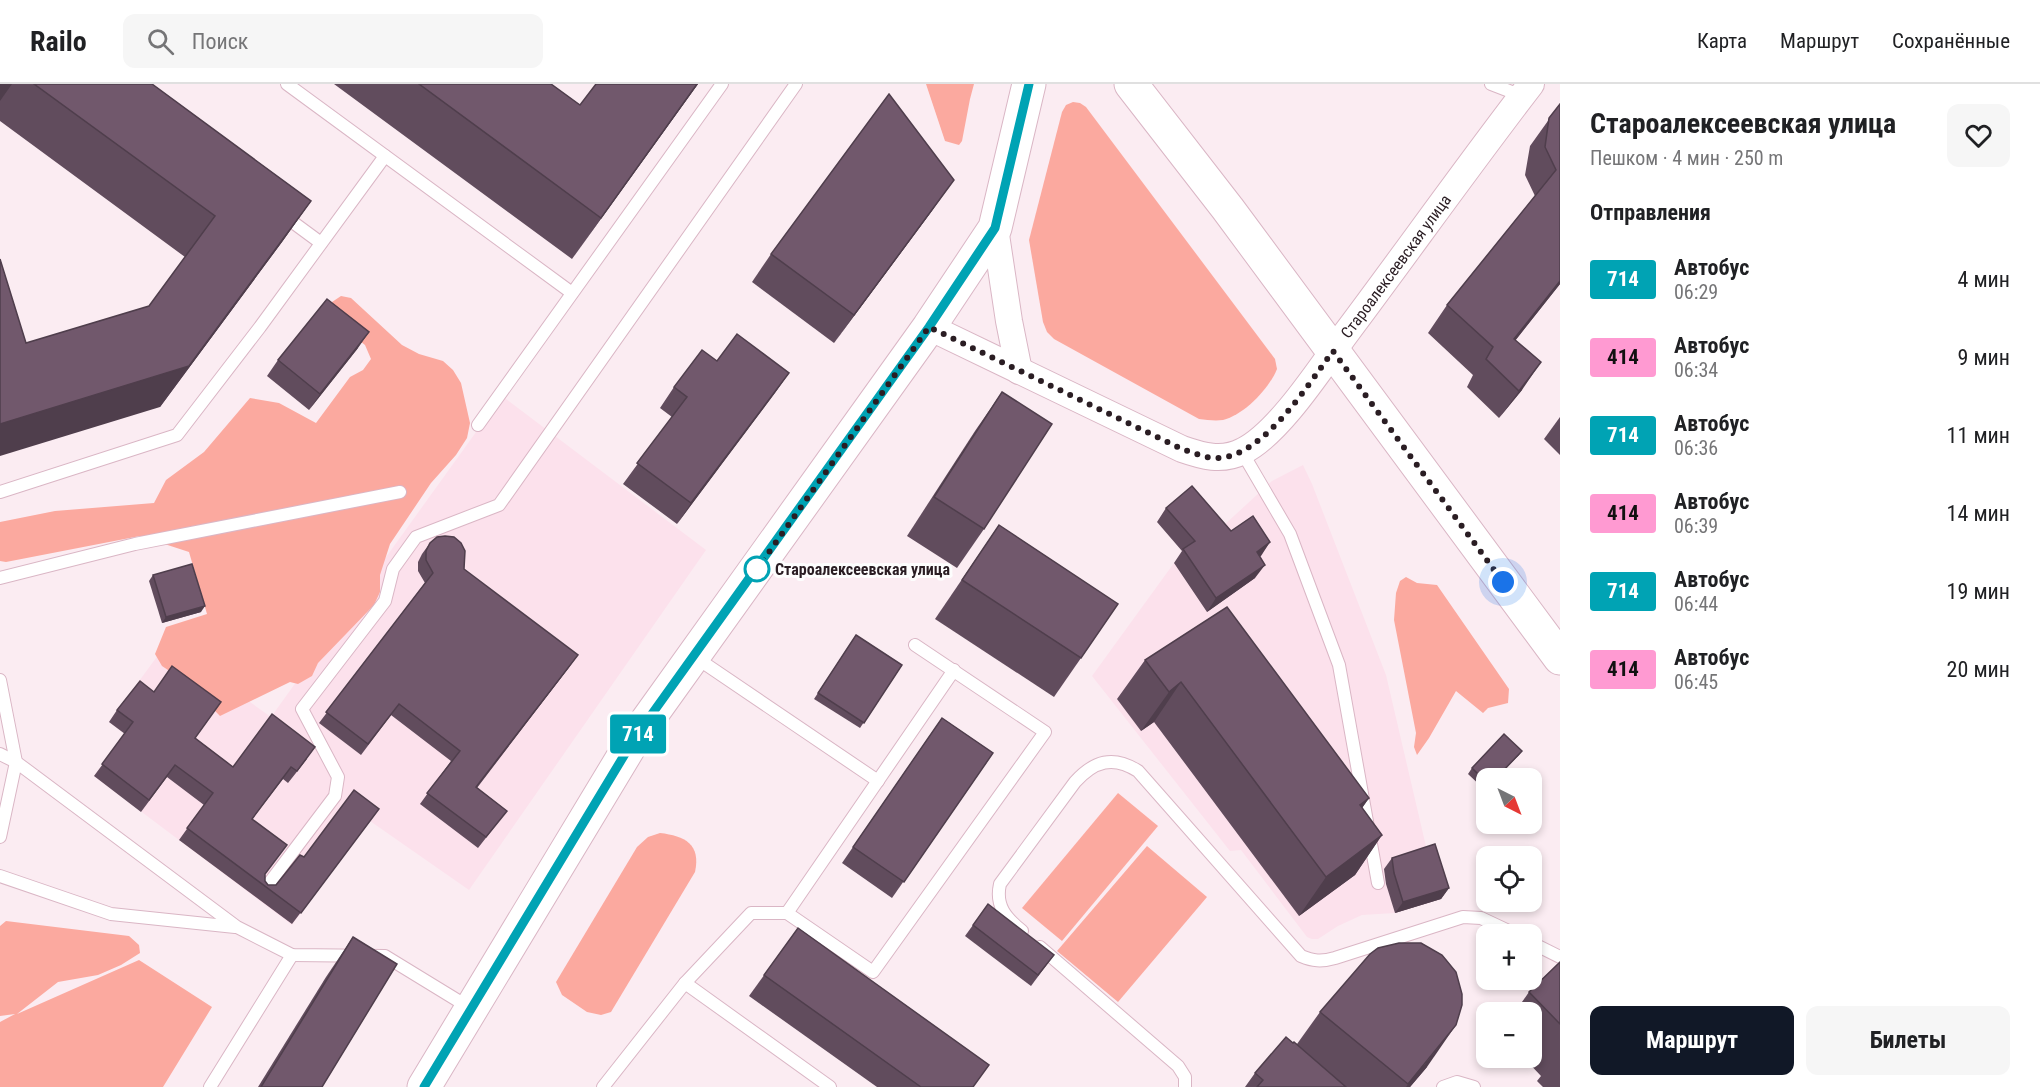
<!DOCTYPE html>
<html lang="ru">
<head>
<meta charset="utf-8">
<style>
	:root { --surface:#fff; --page:#f6f6f6; --text:#202124; --muted:#757577; --line:#e0e0e0; --accent:#111827 }
	body { margin:0; font-family:"Roboto Condensed",sans-serif; background:var(--page); color:var(--text); height:100vh; display:flex; flex-direction:column; font-size:22px; white-space:nowrap }
	* { box-sizing:border-box; margin:0 }
	p { font-size:20px; color:var(--muted) }
	.icon { flex:none; width:33px; height:33px; fill:none; stroke:currentColor; stroke-width:2; stroke-linecap:round; stroke-linejoin:round }
	.map { position:relative; flex:1; overflow:hidden }
	.panel { display:flex; flex-direction:column; background:var(--surface); width:480px }
	.panel>* { flex:none }
	.badge { padding:0 12px; border-radius:4px; font-size:21px; line-height:39px }
	.needle { width:39px; rotate:138deg }
	.buttons { position:absolute; left:1476px; top:684px; display:grid; gap:12px }
	.buttons a { display:grid; place-items:center; width:66px; height:66px; border-radius:12px; background:var(--surface); box-shadow:0 3px 9px #0003; font-size:30px }
	.you { position:absolute; width:30px; height:30px; margin:-15px; border:4px solid #fff; border-radius:50%; background:#1a73e8; box-shadow:0 0 0 9px #1a73e833 }
	.map>.badge { position:absolute; translate:-50% -50%; box-shadow:0 0 0 3px #fff }
	h2 { padding:0 30px; font-size:22px; line-height:54px }
	.round { display:grid; place-items:center; flex:none; width:63px; height:63px; border-radius:12px; background:var(--page) }
	.summary { display:flex; align-items:center; justify-content:space-between; height:102px; padding:0 30px }
	h1 { font-size:28px; font-weight:700; line-height:45px }
	.primary-button { display:flex; gap:12px; margin-top:auto; padding:12px 30px }
	.primary-button a { flex:1; height:69px; border-radius:12px; background:var(--accent); color:#fff; font-size:24px; font-weight:700; line-height:69px; text-align:center }
	.primary-button a+a { background:var(--page); color:var(--text) }
	ul { padding:0; list-style:none }
	li { display:flex; align-items:center; gap:18px; height:78px; padding:0 30px }
	li div { flex:1 }
	li b { display:block; font-size:22px }
	li em { font-style:normal }
	li .badge { min-width:66px; font-weight:700; text-align:center }
	header { display:flex; align-items:center; gap:36px; box-sizing:border-box; height:84px; padding:0 30px; background:var(--surface); border-bottom:2px solid var(--line) }
	header strong { font-size:28px }
	nav { display:flex; gap:33px; margin-inline-start:auto; font-size:21px }
	.search { width:420px; height:54px; background:var(--page); display:flex; align-items:center; gap:15px; box-sizing:border-box; padding:0 21px; border-radius:12px; color:var(--muted); font-size:22px }
	main { display:flex; flex:1; min-height:0 }
	.map>svg:first-child { display:block }
	.built { fill:#fce1ec }
	.green { fill:#fba99f }
	.lines { fill:none; stroke-linecap:round; stroke-linejoin:round }
	.lane-casing { stroke:#dab6c5; stroke-width:14 }
	.street-casing { stroke:#dab6c5; stroke-width:28 }
	.secondary-casing { stroke:#dab6c5; stroke-width:35 }
	.lane { stroke:#fff; stroke-width:12 }
	.street { stroke:#fff; stroke-width:26 }
	.secondary { stroke:#fff; stroke-width:33 }
	.wall { fill:#614c5d }
	.shaded-wall { fill:#4f3e4c }
	.building { fill:#71586c; stroke:#4f3e4c; stroke-width:1.5 }
	.line-casing { stroke:#fff; stroke-width:14 }
	.line { stroke:#00a3b4; stroke-width:9 }
	.walk { stroke:#2a1d23; stroke-width:6; stroke-dasharray:0 10.8 }
	.stop-dot { fill:#fff; stroke:#00a3b4; stroke-width:3 }
	.labels { text-anchor:middle; stroke-width:6; stroke-linejoin:round; paint-order:stroke }
	.street-label { font-size:16px; fill:#2a1d23; stroke:#fdfdfd }
	.stop-label { font-size:16px; font-weight:bold; fill:#2a1d23; stroke:#fdfdfd; text-anchor:start }
</style>
</head>
<body>
<header>
<strong>Railo</strong>
<div class="search"><svg class="icon" aria-label="search" viewBox="0 0 24 24"><circle cx="10" cy="10" r="6"/><path d="M15 15l6 6"/></svg>Поиск</div>
<nav><a>Карта</a><a>Маршрут</a><a>Сохранённые</a></nav>
</header>
<main>
<div class="map">
<svg width="1560" height="1003" viewBox="0 0 1560 1003">
	<rect width="100%" height="100%" fill="#fbecf2"/>
	<g class="built">
		<polygon points="502,312 706,466 469,806 370,737 292,841 94,692 125,650 109,638 167,559 271,633"/>
		<polygon points="1303,381 1312,400 1386,591 1428,771 1441,815 1395,829 1362,831 1338,842 1318,855 1312,855 1307,853 1241,766 1230,767 1092,592 1174,479 1210,454 1272,397"/>
	</g>
	<g class="green">
		<polygon points="926,0 974,0 970,15 962,57 959,61 945,57"/>
		<path d="M1073,18L1080,19L1086,23L1275,275L1277,285C1269,305 1244,331 1223,336C1215,337 1207,336 1199,335L1054,255L1047,248L1043,238L1029,156L1062,28L1066,21Z"/>
		<polygon points="341,212 351,214 402,261 419,270 443,277 453,286 461,299 470,339 467,354 456,371 431,399 390,460 380,491 380,508 374,521 318,579 312,592 298,600 290,598 220,632 189,600 162,582 155,570 166,543 207,530 189,468 140,452 6,478 0,477 0,438 55,427 154,419 166,396 204,368 250,314 279,319 316,339 350,293 363,286 371,275 365,261 330,234 329,220"/>
		<polygon points="1406,493 1417,499 1437,501 1509,605 1508,619 1488,624 1483,629 1456,607 1429,654 1417,671 1414,663 1416,649 1394,536 1396,509 1400,497"/>
		<polygon points="1118,709 1158,742 1062,857 1022,824"/>
		<path d="M660,749C685,752 701,760 695,788L611,928L601,931L587,928L562,911L556,898L637,763L648,753Z"/>
		<polygon points="1147,762 1207,813 1118,918 1057,867"/>
		<polygon points="6,837 129,852 139,861 140,869 121,881 98,891 58,898 17,930 139,876 212,923 163,1003 0,1003 0,938 15,930 0,932 0,842"/>
	</g>
	<g class="lines">
		<defs>
			<g id="lane">
				<polyline points="287,0 572,209"/>
				<polyline points="1491,0 1522,12"/>
				<polyline points="283,131 321,159"/>
				<polyline points="478,341 722,0"/>
				<polyline points="1242,368 1290,450 1339,581 1378,799"/>
				<polyline points="0,408 177,351 260,243 385,72"/>
				<polyline points="0,494 135,460 400,408"/>
				<polyline points="695,573 878,697"/>
				<polyline points="0,596 16,678 0,753"/>
				<polyline points="0,670 16,678 237,843 292,871 385,872 470,924"/>
				<polyline points="0,792 111,830 235,843"/>
				<polyline points="264,806 335,712 338,693 302,625 385,517 393,485 416,453 499,421 796,0"/>
				<polyline points="787,829 873,888 1045,648 915,561"/>
				<path d="M1022,847C1006,834 995,822 1000,800L1075,698C1094,677 1113,671 1138,687L1301,872C1313,877 1321,878 1335,874L1463,833L1481,834L1515,850"/>
				<polyline points="1532,859 1560,873"/>
				<polyline points="1040,863 1178,982 1185,993 1185,1003"/>
				<polyline points="685,899 830,1003"/>
				<polyline points="210,1003 292,871"/>
				<polyline points="603,1003 685,899 751,829 787,829 954,586"/>
				<polyline points="1443,1003 1457,998 1474,1003"/>
			</g>
			<g id="street">
				<polyline points="995,144 1009,237 1019,287"/>
				<path id="s1" d="M929,243L1182,365C1202,372 1222,378 1243,367C1278,350 1320,285 1344,252C1407,168 1467,83 1531,0"/>
			</g>
			<g id="secondary">
				<polyline points="1131,0 1228,125 1560,574"/>
				<polyline points="424,1003 634,655 929,243 995,144 1029,0"/>
			</g>
		</defs>
		<use href="#lane" class="lane-casing"/>
		<use href="#street" class="street-casing"/>
		<use href="#secondary" class="secondary-casing"/>
		<use href="#lane" class="lane"/>
		<use href="#street" class="street"/>
		<use href="#secondary" class="secondary"/>
	</g>
	<g class="wall">
		<polygon points="0,0 152,0 311,117 282,158 160,323 149,222 185,173 0,37"/>
		<polygon points="334,0 551,0 580,21 698,0 572,175"/>
		<polygon points="1560,20 1560,200 1515,257 1522,306 1499,334 1467,303 1473,291 1428,249 1447,221 1535,112 1525,91 1530,62"/>
		<polygon points="934,124 834,259 752,198 771,170"/>
		<polygon points="358,264 309,326 267,292 278,276"/>
		<polygon points="717,277 789,289 677,440 623,400 672,333 660,324 674,303"/>
		<polygon points="1002,308 984,445 957,484 907,452 975,347"/>
		<polygon points="1560,333 1560,371 1544,355"/>
		<polygon points="1166,424 1231,447 1270,458 1260,472 1255,494 1207,528 1174,479 1182,467 1157,438"/>
		<polygon points="999,441 1081,574 1054,613 935,535"/>
		<polygon points="430,459 464,485 570,582 477,704 507,727 478,764 420,720 451,677 391,631 361,671 319,639 425,499 418,487 418,478 422,470"/>
		<polygon points="153,491 201,528 162,539 149,497"/>
		<polygon points="856,551 902,581 860,644 814,615"/>
		<polygon points="1145,576 1369,714 1362,724 1382,751 1355,791 1299,832 1154,638 1141,647 1117,615"/>
		<polygon points="117,626 195,654 233,683 307,675 288,699 283,695 252,735 265,791 265,797 268,801 276,801 304,773 370,737 292,840 179,756 204,721 167,693 141,728 94,692 125,650 109,638"/>
		<polygon points="942,634 993,669 892,814 842,779"/>
		<polygon points="1522,667 1518,672 1486,694 1486,707 1468,690 1472,684"/>
		<polygon points="1392,774 1449,804 1441,815 1395,829 1386,800 1384,785"/>
		<polygon points="973,841 1054,871 1031,902 965,852"/>
		<polygon points="798,844 973,1003 877,1003 749,912"/>
		<polygon points="353,853 322,1003 258,1003 326,893"/>
		<polygon points="1560,878 1560,1003 1543,1003 1537,997 1541,992 1524,974 1532,974 1532,928 1515,928 1529,908"/>
		<polygon points="1320,928 1427,983 1410,1003 1245,1003 1255,989 1293,959 1297,960"/>
	</g>
	<g class="shaded-wall">
		<polygon points="0,0 12,0 0,17"/>
		<polygon points="697,0 698,0 572,175 601,134"/>
		<polygon points="954,96 934,124 834,259 854,231"/>
		<polygon points="311,117 282,158 160,323 0,372 0,340"/>
		<polygon points="1560,197 1560,200 1494,283 1514,255"/>
		<polygon points="369,248 358,264 309,326 320,310"/>
		<polygon points="1541,278 1522,306 1499,334 1519,307"/>
		<polygon points="789,289 775,309 677,440 691,419"/>
		<polygon points="1270,458 1261,472 1247,482 1257,468"/>
		<polygon points="1265,481 1255,494 1207,528 1216,514"/>
		<polygon points="205,522 201,528 162,539 166,533"/>
		<polygon points="578,571 570,582 468,714 476,703"/>
		<polygon points="1181,598 1154,638 1141,647 1169,608"/>
		<polygon points="1522,667 1518,672 1497,694 1496,694"/>
		<polygon points="1369,714 1342,753 1360,721"/>
		<polygon points="1382,751 1355,791 1299,832 1326,793"/>
		<polygon points="1449,804 1441,815 1395,829 1403,818"/>
		<polygon points="1456,941 1427,983 1410,1003 1406,1003"/>
	</g>
	<g class="building">
		<polygon points="34,0 152,0 311,117 189,282 0,340 0,175 26,259 149,222 215,132"/>
		<polygon points="419,0 551,0 580,21 596,0 697,0 601,134"/>
		<polygon points="889,10 954,96 854,231 771,170"/>
		<polygon points="1560,20 1560,197 1514,255 1541,278 1519,307 1486,275 1493,263 1447,221 1556,86 1545,63 1549,34"/>
		<polygon points="327,215 369,248 320,310 278,276"/>
		<polygon points="737,250 789,289 691,419 637,379 687,313 674,303 702,266 717,277"/>
		<polygon points="1002,308 1052,340 984,445 934,413"/>
		<polygon points="1192,402 1231,447 1253,432 1270,458 1257,468 1265,481 1216,514 1183,465 1195,457 1166,424"/>
		<polygon points="999,441 1118,520 1081,574 962,496"/>
		<polygon points="445,452 454,453 461,459 465,467 464,485 578,571 476,703 507,727 486,753 427,709 460,667 399,620 368,660 326,628 433,489 426,476 426,467 430,459 437,453"/>
		<polygon points="192,480 205,522 166,533 153,491"/>
		<polygon points="1227,523 1369,714 1360,721 1382,751 1326,793 1181,598 1169,608 1145,576"/>
		<polygon points="856,551 902,581 864,639 818,609"/>
		<polygon points="172,582 221,618 195,654 233,683 272,630 315,663 297,687 291,683 252,735 287,761 265,790 265,797 268,801 276,801 300,771 304,773 354,706 379,725 301,829 187,744 213,709 175,681 149,716 102,680 133,638 117,626 140,597 154,608"/>
		<polygon points="942,634 993,669 904,798 853,763"/>
		<polygon points="1504,650 1522,667 1496,694 1486,694 1486,698 1472,684"/>
		<polygon points="1435,760 1449,804 1403,818 1394,789 1392,774"/>
		<polygon points="988,820 1054,871 1038,891 973,841"/>
		<polygon points="798,844 989,981 973,1003 921,1003 764,891"/>
		<polygon points="353,853 397,880 322,1003 261,1003"/>
		<polygon points="1399,859 1421,859 1442,871 1456,888 1462,910 1462,921 1456,941 1408,1000 1320,928 1370,870 1378,864"/>
		<polygon points="1560,878 1560,940 1529,908"/>
		<polygon points="1286,953 1293,959 1294,958 1346,1003 1257,1003 1263,996 1255,989"/>
	</g>
	<g class="lines">
		<defs>
			<polyline id="line" points="424,1003 634,655 929,243 995,144 1029,0"/>
		</defs>
		<use href="#line" class="line-casing"/>
		<use href="#line" class="line"/>
		<path class="walk" d="M757,485L929,243L1182,365C1192,368 1202,373 1213,374C1261,377 1307,302 1333,267L1503,498"/>
	</g>
	<circle class="stop-dot" cx="757" cy="485" r="12"/>
	<g class="labels">
		<g class="street-label">
			<text dy="6" stroke="none"><textPath href="#s1" startOffset="585">Староалексеевская улица</textPath></text>
		</g>
		<g class="stop-label">
			<text x="775" y="491">Староалексеевская улица</text>
		</g>
	</g>
</svg>
<div class="buttons">
<a><svg class="needle" viewBox="-14 -14 28 28"><path d="M0-13l5 13h-10z" fill="#e53935"/><path d="M0 13l5-13h-10z" fill="#757577"/></svg></a>
<a><svg class="icon" aria-label="locate" viewBox="0 0 24 24"><circle cx="12" cy="12" r="6"/><path d="M12 2v4M12 18v4M2 12h4M18 12h4"/></svg></a>
<a>+</a>
<a>−</a>
</div>
<div class="you" style="left:1503px;top:498px"></div>
<b class="badge" style="left:638px;top:650px;background:#00a3b4;color:#fff">714</b>
</div>
<section class="panel">
<div class="summary"><div><h1>Староалексеевская улица</h1><p>Пешком · 4 мин · 250 m</p></div><a class="round"><svg class="icon" aria-label="heart" viewBox="0 0 24 24"><path d="M12 20l-8-8c-3-5 5-10 8-4 3-6 11-1 8 4z"/></svg></a></div>
<h2>Отправления</h2>
<ul>
<li><span class="badge" style="background:#00a3b4;color:#fff">714</span><div><b>Автобус</b><p>06:29</p></div><em>4 мин</em></li>
<li><span class="badge" style="background:#ff9ad2;color:#111">414</span><div><b>Автобус</b><p>06:34</p></div><em>9 мин</em></li>
<li><span class="badge" style="background:#00a3b4;color:#fff">714</span><div><b>Автобус</b><p>06:36</p></div><em>11 мин</em></li>
<li><span class="badge" style="background:#ff9ad2;color:#111">414</span><div><b>Автобус</b><p>06:39</p></div><em>14 мин</em></li>
<li><span class="badge" style="background:#00a3b4;color:#fff">714</span><div><b>Автобус</b><p>06:44</p></div><em>19 мин</em></li>
<li><span class="badge" style="background:#ff9ad2;color:#111">414</span><div><b>Автобус</b><p>06:45</p></div><em>20 мин</em></li>
</ul>
<div class="primary-button"><a>Маршрут</a><a>Билеты</a></div>
</section>
</main>
</body>
</html>
